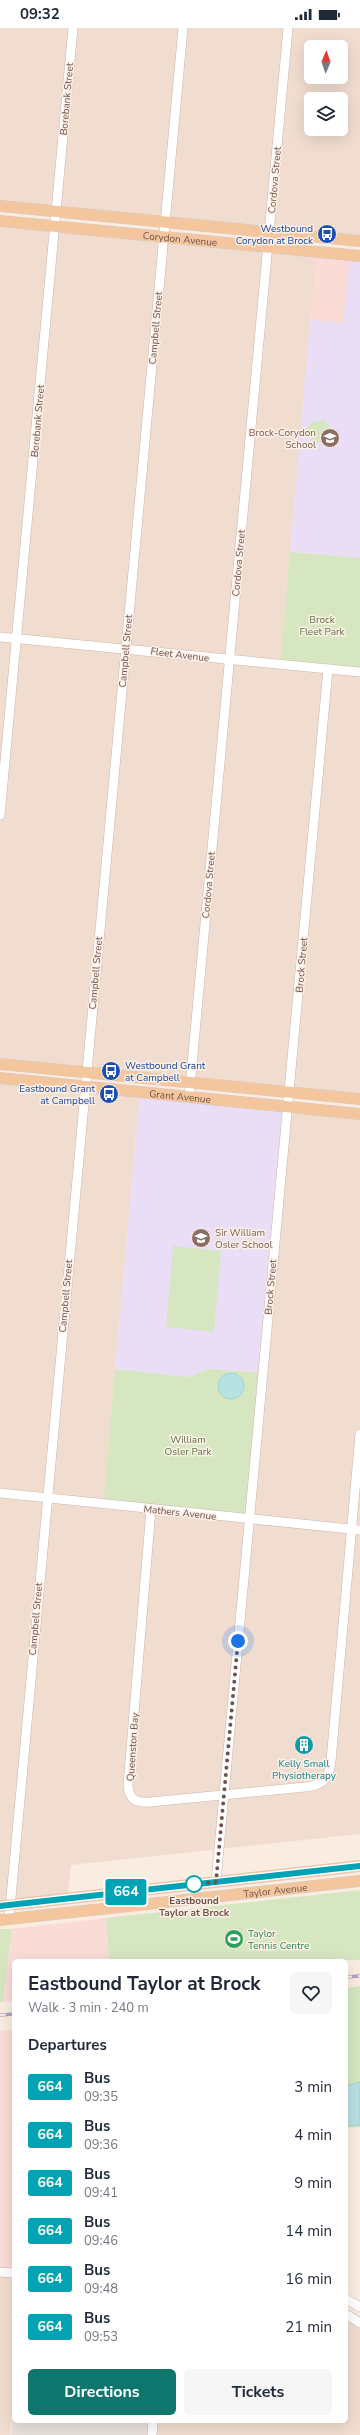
<!DOCTYPE html>
<html lang="en">
<head>
<meta charset="utf-8">
<style>
	:root { --surface:#fff; --page:#f6f6f7; --text:#1f2937; --muted:#747a83; --accent:#0f766e }
	body { margin:0; font-family:"Nunito Sans",sans-serif; background:var(--page); color:var(--text); height:100vh; display:flex; flex-direction:column; font-size:15px; white-space:nowrap }
	* { box-sizing:border-box; margin:0 }
	p { font-size:13px; color:var(--muted) }
	.icon { flex:none; width:22px; height:22px; fill:none; stroke:currentColor; stroke-width:2; stroke-linecap:round; stroke-linejoin:round }
	.map { position:relative; flex:1; overflow:hidden }
	.details { position:absolute; left:12px; top:1931px; width:336px; height:464px; display:flex; flex-direction:column; background:var(--surface); border-radius:6px; box-shadow:0 4px 16px #0002 }
	.details>* { flex:none }
	.badge { padding:0 8px; border-radius:3px; font-size:14px; line-height:26px }
	.needle { width:26px; rotate:2deg }
	.tools { position:absolute; left:304px; top:12px; display:grid; gap:8px }
	.tools a { display:grid; place-items:center; width:44px; height:44px; border-radius:6px; background:var(--surface); box-shadow:0 4px 16px #0002; font-size:20px }
	.you { position:absolute; width:20px; height:20px; margin:-10px; border:3px solid #fff; border-radius:50%; background:#1a73e8; box-shadow:0 0 0 6px #1a73e833 }
	.map>.badge { position:absolute; translate:-50% -50%; box-shadow:0 0 0 2px #fff }
	h2 { padding:0 16px; font-size:15px; line-height:36px }
	.round { display:grid; place-items:center; flex:none; width:42px; height:42px; border-radius:6px; background:var(--page) }
	.headline { display:flex; align-items:center; justify-content:space-between; height:68px; padding:0 16px }
	h1 { font-size:19px; font-weight:700; line-height:30px }
	.primary-button { display:flex; gap:8px; margin-top:auto; padding:8px 16px }
	.primary-button a { flex:1; height:46px; border-radius:6px; background:var(--accent); color:#fff; font-size:16px; font-weight:700; line-height:46px; text-align:center }
	.primary-button a+a { background:var(--page); color:var(--text) }
	ul { padding:0; list-style:none }
	li { display:flex; align-items:center; gap:12px; height:48px; padding:0 16px }
	li div { flex:1 }
	li b { display:block; font-size:15px }
	li em { font-style:normal }
	li .badge { min-width:44px; font-weight:700; text-align:center }
	.status { display:flex; justify-content:space-between; align-items:center; height:28px; padding:0 20px; background:var(--surface); direction:ltr }
	.status svg { height:11px; fill:currentColor }
	.map>svg:first-child { display:block }
	.residential { fill:#f1ddd0; fill-rule:evenodd }
	.commercial { fill:#fadbd5 }
	.industrial { fill:#e9e0dc }
	.education { fill:#e9def6 }
	.green { fill:#d6e6c1 }
	.water { fill:#b8e1e1; stroke:#9fd2d2 }
	.lines { fill:none; stroke-linecap:round; stroke-linejoin:round }
	.minor-casing { stroke:#ccb5ac; stroke-width:10 }
	.major-casing { stroke:#d4cbc9; stroke-width:12 }
	.minor { stroke:#fff; stroke-width:9 }
	.major { stroke:#f4c69e; stroke-width:11 }
	.rail-casing { stroke:#aea2c1; stroke-width:3.5 }
	.rail { stroke:#fdf1e7; stroke-width:2; stroke-dasharray:6; stroke-linecap:butt }
	.line-casing { stroke:#fff; stroke-width:9 }
	.line { stroke:#00a3b4; stroke-width:6 }
	.walk { stroke:#6f514a; stroke-width:4; stroke-dasharray:0 7.2 }
	.stop-dot { fill:#fff; stroke:#00a3b4; stroke-width:2 }
	.labels { text-anchor:middle; stroke-width:3; stroke-linejoin:round; paint-order:stroke }
	.street-label { font-size:10px; fill:#6f514a; stroke:#fdf1e7 }
	.transit-label { font-size:10px; fill:#164399; stroke:#fdf1e7; text-anchor:end }
	.education-label { font-size:10px; fill:#785e54; stroke:#fdf1e7; text-anchor:end }
	.park-label { font-size:10px; fill:#597443; stroke:#fdf1e7 }
	.culture-label { font-size:10px; fill:#0d838f; stroke:#fdf1e7 }
	.stop-label { font-size:10px; font-weight:bold; fill:#6f514a; stroke:#fdf1e7 }
	.leisure-label { font-size:10px; fill:#27864d; stroke:#fdf1e7; text-anchor:start }
</style>
</head>
<body>
<div class="status"><b>09:32</b><svg viewBox="0 0 49 12"><path d="M0 12V9h3v3zM5 12V6h3v6zM10 12V3h3v9zM15 12V0h3v12zM26 1h20v11H26zM47 4h2v5h-2z"/></svg></div>
<div class="map">
<svg width="360" height="2407" viewBox="0 0 360 2407">
	<rect width="100%" height="100%" fill="#faece1"/>
	<g class="residential">
		<path d="M0,0H360V213L0,178ZM311,19H341V49H311ZM311,71H341V101H311Z"/>
		<polygon points="0,193 317,224 280,636 360,644 360,1071 0,1035"/>
		<polygon points="0,1050 140,1064 103,1476 249,1492 288,1080 360,1086 360,1806 71,1837 68,1865 0,1872"/>
		<polygon points="0,2244 14,2245 14,2366 10,2407 0,2407"/>
		<polygon points="346,2286 360,2295 360,2407 152,2407 153,2393 346,2393"/>
	</g>
	<g class="commercial">
		<polygon points="317,224 350,227 343,296 310,292"/>
		<polygon points="106,1890 109,1933 14,1933 14,1973 3,1974 12,1901"/>
		<polygon points="14,2002 14,2245 0,2244 0,2003"/>
	</g>
	<polygon class="industrial" points="14,2372 14,2393 153,2393 152,2407 11,2407"/>
	<g class="education">
		<polygon points="350,227 360,228 360,530 290,524 310,292 343,295"/>
		<polygon points="140,1064 288,1080 262,1345 209,1341 188,1349 115,1341"/>
	</g>
	<g class="green">
		<polygon points="324,392 330,399 328,406 317,415 313,414 306,405 306,401 313,394"/>
		<polygon points="290,524 360,530 360,644 280,636"/>
		<polygon points="173,1218 221,1223 214,1304 166,1299"/>
		<polygon points="115,1341 188,1349 209,1341 262,1345 249,1492 103,1476"/>
		<polygon points="360,1862 360,1932 109,1933 106,1890"/>
		<polygon points="0,1901 12,1901 3,1974 0,1974"/>
		<polygon points="360,1958 360,2099 346,2100 346,1960"/>
	</g>
	<g class="water">
		<circle cx="231" cy="1358" r="13"/>
		<polygon points="360,2054 360,2097 346,2098 346,2058"/>
	</g>
	<g class="lines">
		<defs>
			<g id="minor">
				<polyline points="0,609 360,644"/>
				<polyline points="0,787 73,0"/>
				<polyline points="189,1069 288,0"/>
				<polyline points="0,1465 360,1502"/>
				<path d="M151,1481L128,1757C129,1772 136,1775 150,1774L305,1759C323,1757 329,1751 331,1733L360,1406"/>
				<polyline points="216,1853 328,641"/>
				<polyline points="9,1891 183,0"/>
				<polyline points="0,2244 14,2245"/>
				<polyline points="346,2271 360,2279"/>
				<polyline points="346,2286 360,2295"/>
				<polyline points="152,2407 153,2393"/>
			</g>
			<g id="major">
				<polyline points="0,178 360,213"/>
				<path id="s1" d="M0,193L360,228"/>
				<polyline points="0,1036 360,1071"/>
				<path id="s2" d="M0,1050L360,1086"/>
				<polyline points="0,1878 360,1838"/>
				<path id="s3" d="M0,1892L360,1853"/>
			</g>
		</defs>
		<use href="#minor" class="minor-casing"/>
		<use href="#major" class="major-casing"/>
		<use href="#minor" class="minor"/>
		<use href="#major" class="major"/>
		<defs>
			<g id="rail">
				<polyline points="346,1949 360,1948"/>
				<polyline points="0,1987 14,1986"/>
			</g>
		</defs>
		<use href="#rail" class="rail-casing"/>
		<use href="#rail" class="rail"/>
	</g>
	<g class="lines">
		<defs>
			<polyline id="line" points="0,1878 360,1838"/>
		</defs>
		<use href="#line" class="line-casing"/>
		<use href="#line" class="line"/>
		<polyline class="walk" points="194,1856 216,1854 238,1613"/>
	</g>
	<defs>
		<symbol id="bus-disc" viewBox="-11 -11 22 22"><circle r="9.5" fill="#1a4fb4" stroke="#fdf1e7"/><path d="M-5-6H5V4H4V6H2V4H-2V6H-4V4H-5ZM-3.5-4V0h7V-4ZM-3.5 1.2v1.5H-2V1.2ZM2 1.2v1.5H3.5V1.2Z" fill="#fff"/></symbol>
		<symbol id="school-disc" viewBox="-11 -11 22 22"><circle r="9.5" fill="#8d6e63" stroke="#fdf1e7"/><path d="M0-5L7-2L0 1L-7-2ZM-4 1L0 2.5L4 1V4Q0 6-4 4Z" fill="#fff"/></symbol>
		<symbol id="building-disc" viewBox="-11 -11 22 22"><circle r="9.5" fill="#0f9aa8" stroke="#fdf1e7"/><path d="M-4-6H4V6H1V3H-1V6H-4ZM-2.5-4.3h1.7v1.8h-1.7ZM.8-4.3h1.7v1.8H.8ZM-2.5-1h1.7V.8h-1.7ZM.8-1h1.7V.8H.8Z" fill="#fff"/></symbol>
		<symbol id="stadium-disc" viewBox="-11 -11 22 22"><circle r="9.5" fill="#2e9e5b" stroke="#fdf1e7"/><path d="M0-5a6.5 5 0 1 0 0 10a6.5 5 0 1 0 0-10ZM-3.5-1.8h7v3.6h-7Z" fill="#fff"/></symbol>
	</defs>
	<g fill-rule="evenodd">
		<use href="#bus-disc" x="316" y="195" width="22" height="22"/>
		<use href="#school-disc" x="319" y="399" width="22" height="22"/>
		<use href="#bus-disc" x="100" y="1032" width="22" height="22"/>
		<use href="#bus-disc" x="98" y="1055" width="22" height="22"/>
		<use href="#school-disc" x="190" y="1199" width="22" height="22"/>
		<use href="#building-disc" x="293" y="1706" width="22" height="22"/>
		<use href="#stadium-disc" x="223" y="1900" width="22" height="22"/>
	</g>
	<circle class="stop-dot" cx="194" cy="1856" r="8"/>
	<g class="labels">
		<g class="street-label">
			<text transform="translate(66 71) rotate(-85)" y="4">Borebank Street</text>
			<text transform="translate(274 152) rotate(-85)" y="4">Cordova Street</text>
			<text dy="4" stroke="none"><textPath href="#s1" startOffset="181">Corydon Avenue</textPath></text>
			<text transform="translate(155 300) rotate(-85)" y="4">Campbell Street</text>
			<text transform="translate(37 393) rotate(-85)" y="4">Borebank Street</text>
			<text transform="translate(238 535) rotate(-85)" y="4">Cordova Street</text>
			<text transform="translate(125 623) rotate(-85)" y="4">Campbell Street</text>
			<text transform="translate(180 626) rotate(7)" y="4">Fleet Avenue</text>
			<text transform="translate(208 857) rotate(-85)" y="4">Cordova Street</text>
			<text transform="translate(301 937) rotate(-85)" y="4">Brock Street</text>
			<text transform="translate(95 945) rotate(-85)" y="4">Campbell Street</text>
			<text dy="4" stroke="none"><textPath href="#s2" startOffset="181">Grant Avenue</textPath></text>
			<text transform="translate(270 1259) rotate(-85)" y="4">Brock Street</text>
			<text transform="translate(65 1268) rotate(-85)" y="4">Campbell Street</text>
			<text transform="translate(180 1484) rotate(6)" y="4">Mathers Avenue</text>
			<text transform="translate(35 1591) rotate(-85)" y="4">Campbell Street</text>
			<text transform="translate(132 1719) rotate(-86)" y="4">Queenston Bay</text>
			<text dy="4" stroke="none"><textPath href="#s3" startOffset="277">Taylor Avenue</textPath></text>
		</g>
		<g class="transit-label">
			<text x="313" y="204">Westbound<tspan x="313" dy="12">Corydon at Brock</tspan></text>
			<text x="125" y="1041" text-anchor="start">Westbound Grant<tspan x="125" dy="12">at Campbell</tspan></text>
			<text x="95" y="1064">Eastbound Grant<tspan x="95" dy="12">at Campbell</tspan></text>
		</g>
		<g class="education-label">
			<text x="316" y="408">Brock-Corydon<tspan x="316" dy="12">School</tspan></text>
			<text x="215" y="1208" text-anchor="start">Sir William<tspan x="215" dy="12">Osler School</tspan></text>
		</g>
		<g class="park-label">
			<text x="322" y="595">Brock<tspan x="322" dy="12">Fleet Park</tspan></text>
			<text x="188" y="1415">William<tspan x="188" dy="12">Osler Park</tspan></text>
		</g>
		<g class="culture-label">
			<text x="304" y="1739">Kelly Small<tspan x="304" dy="12">Physiotherapy</tspan></text>
		</g>
		<g class="stop-label">
			<text x="194" y="1876">Eastbound<tspan x="194" dy="12">Taylor at Brock</tspan></text>
		</g>
		<g class="leisure-label">
			<text x="248" y="1909">Taylor<tspan x="248" dy="12">Tennis Centre</tspan></text>
		</g>
	</g>
</svg>
<div class="tools">
<a><svg class="needle" viewBox="-14 -14 28 28"><path d="M0-13l5 13h-10z" fill="#e53935"/><path d="M0 13l5-13h-10z" fill="#747a83"/></svg></a>
<a><svg class="icon" aria-label="layers" viewBox="0 0 24 24"><path d="M12 4l9 5-9 5-9-5zM3 14l9 5 9-5"/></svg></a>
</div>
<div class="you" style="left:238px;top:1613px"></div>
<b class="badge" style="left:126px;top:1864px;background:#00a3b4;color:#fff">664</b>
<section class="details">
<div class="headline"><div><h1>Eastbound Taylor at Brock</h1><p>Walk · 3 min · 240 m</p></div><a class="round"><svg class="icon" aria-label="heart" viewBox="0 0 24 24"><path d="M12 20l-8-8c-3-5 5-10 8-4 3-6 11-1 8 4z"/></svg></a></div>
<h2>Departures</h2>
<ul>
<li><span class="badge" style="background:#00a3b4;color:#fff">664</span><div><b>Bus</b><p>09:35</p></div><em>3 min</em></li>
<li><span class="badge" style="background:#00a3b4;color:#fff">664</span><div><b>Bus</b><p>09:36</p></div><em>4 min</em></li>
<li><span class="badge" style="background:#00a3b4;color:#fff">664</span><div><b>Bus</b><p>09:41</p></div><em>9 min</em></li>
<li><span class="badge" style="background:#00a3b4;color:#fff">664</span><div><b>Bus</b><p>09:46</p></div><em>14 min</em></li>
<li><span class="badge" style="background:#00a3b4;color:#fff">664</span><div><b>Bus</b><p>09:48</p></div><em>16 min</em></li>
<li><span class="badge" style="background:#00a3b4;color:#fff">664</span><div><b>Bus</b><p>09:53</p></div><em>21 min</em></li>
</ul>
<div class="primary-button"><a>Directions</a><a>Tickets</a></div>
</section>
</div>
</body>
</html>
